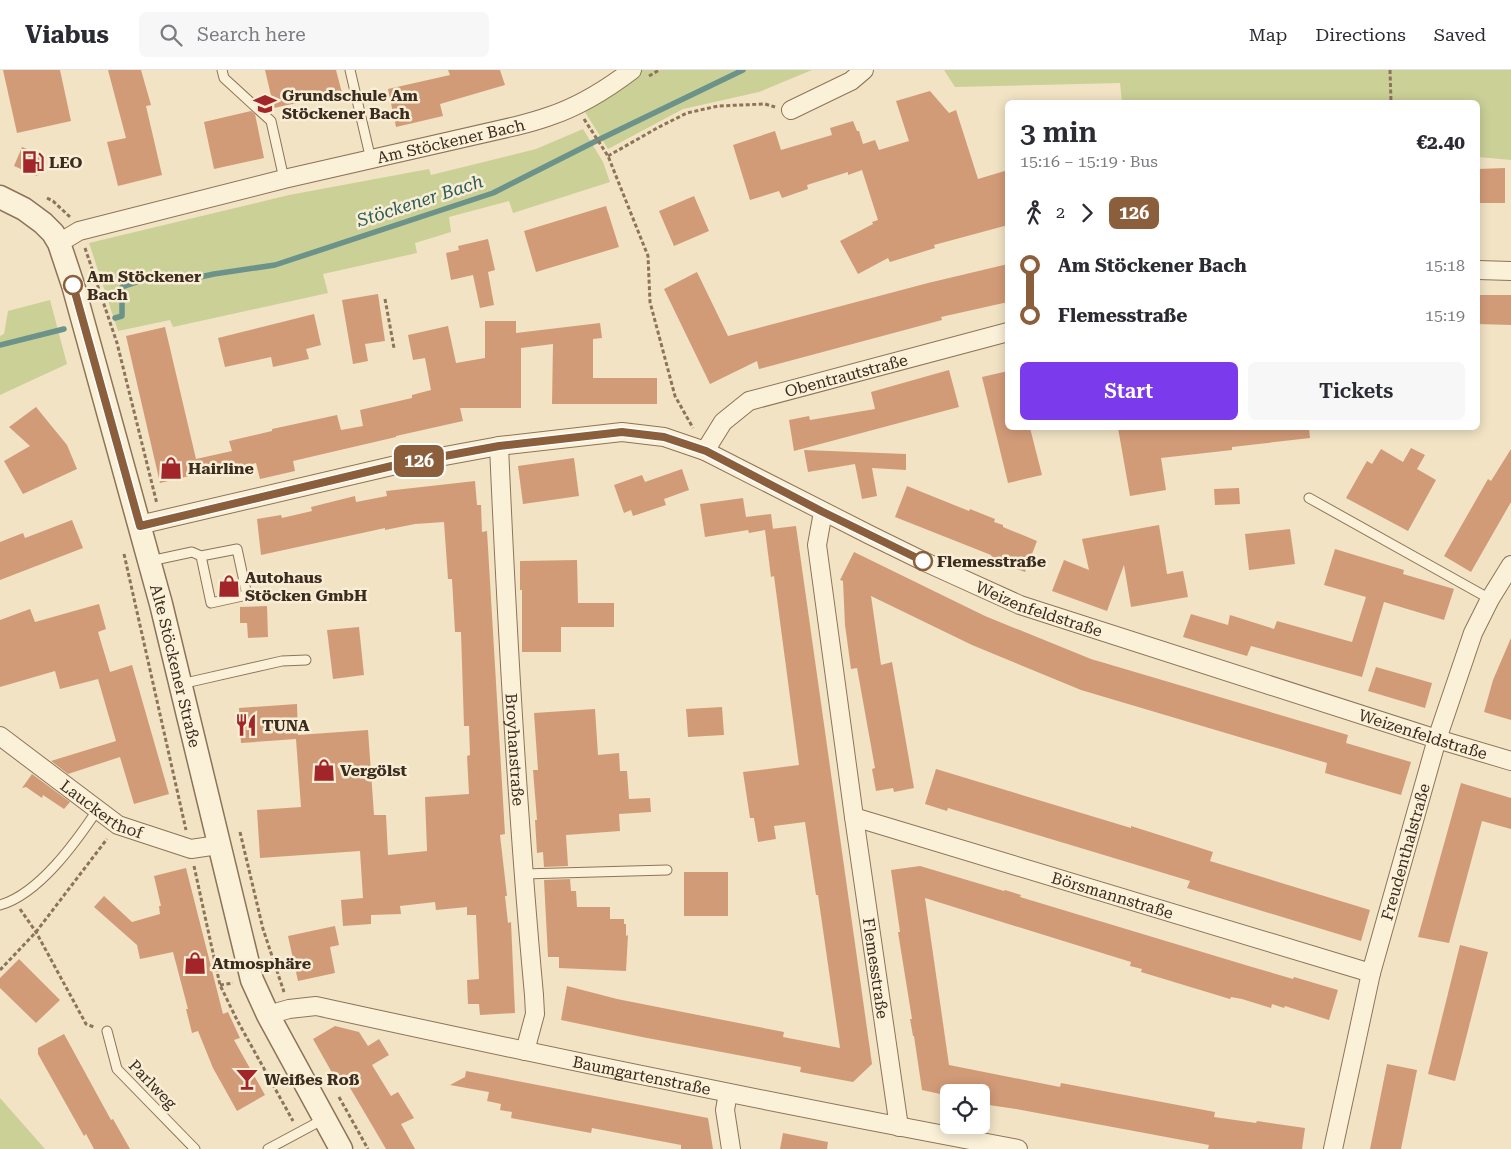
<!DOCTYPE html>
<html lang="en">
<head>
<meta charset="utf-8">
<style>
	:root { --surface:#fff; --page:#f7f7f7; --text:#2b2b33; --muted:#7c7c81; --line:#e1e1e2; --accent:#7c3aed }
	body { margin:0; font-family:"Roboto Serif",serif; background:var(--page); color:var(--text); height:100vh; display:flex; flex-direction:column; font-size:19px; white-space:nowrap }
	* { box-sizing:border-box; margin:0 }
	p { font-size:16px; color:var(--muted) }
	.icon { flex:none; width:28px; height:28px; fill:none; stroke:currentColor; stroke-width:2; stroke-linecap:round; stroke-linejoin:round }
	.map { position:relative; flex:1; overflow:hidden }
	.drawer { position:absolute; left:1005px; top:30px; width:475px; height:330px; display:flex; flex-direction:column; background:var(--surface); border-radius:8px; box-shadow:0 2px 12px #0003 }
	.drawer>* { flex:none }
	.badge { padding:0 10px; border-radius:8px; font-size:18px; line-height:32px }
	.controls { position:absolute; left:940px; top:1014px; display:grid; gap:10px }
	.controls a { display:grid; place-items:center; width:50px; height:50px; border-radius:8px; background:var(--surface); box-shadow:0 2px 12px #0003; font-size:25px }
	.map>.badge { position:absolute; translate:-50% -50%; box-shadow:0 0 0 2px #fff }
	.legs { display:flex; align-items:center; gap:8px; height:55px; padding:0 15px; font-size:16px }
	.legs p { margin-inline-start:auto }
	.head { display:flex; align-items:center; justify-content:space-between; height:85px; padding:0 15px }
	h1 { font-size:28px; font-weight:600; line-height:38px }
	.button { display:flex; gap:10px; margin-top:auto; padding:10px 15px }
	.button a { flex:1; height:58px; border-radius:8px; background:var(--accent); color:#fff; font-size:20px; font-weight:600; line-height:58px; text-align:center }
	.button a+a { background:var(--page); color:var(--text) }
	ul { padding:0 15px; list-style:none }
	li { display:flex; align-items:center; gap:18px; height:50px; font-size:19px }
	li i { display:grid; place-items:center; width:8px; height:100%; margin:0 6px; background:currentColor }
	li i::after { content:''; width:12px; height:12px; margin:-6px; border:4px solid; border-radius:50%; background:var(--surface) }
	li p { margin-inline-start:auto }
	li:first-child i { background:linear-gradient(#0000 50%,currentColor 0) }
	li:last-child i { background:linear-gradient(currentColor 50%,#0000 0) }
	header { display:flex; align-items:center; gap:30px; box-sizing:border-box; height:70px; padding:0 25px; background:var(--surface); border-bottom:1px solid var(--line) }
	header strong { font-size:24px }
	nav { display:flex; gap:28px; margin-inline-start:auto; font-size:18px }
	.search { width:350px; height:45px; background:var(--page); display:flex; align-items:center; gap:12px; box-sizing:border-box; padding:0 18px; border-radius:8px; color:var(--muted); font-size:19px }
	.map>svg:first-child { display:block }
	.green { fill:#cbd097 }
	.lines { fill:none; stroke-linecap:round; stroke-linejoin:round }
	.stream { stroke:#6c9389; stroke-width:5.5 }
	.building { fill:#d29b78 }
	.service-casing { stroke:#8d7459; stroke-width:11 }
	.minor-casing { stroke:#8d7459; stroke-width:20 }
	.tertiary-casing { stroke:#8d7459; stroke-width:25 }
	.path { stroke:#8d7459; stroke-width:3; stroke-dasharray:4 2.5; stroke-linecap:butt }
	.service { stroke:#fbf0d8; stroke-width:9 }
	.minor { stroke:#fbf0d8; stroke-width:18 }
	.tertiary { stroke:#fbf0d8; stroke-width:22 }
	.line-1-casing { stroke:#fff; stroke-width:11 }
	.line-1 { stroke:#8b5e3c; stroke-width:8 }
	.stop-1-dot { fill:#fff; stroke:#8b5e3c; stroke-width:2.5 }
	.labels { text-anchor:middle; stroke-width:5; stroke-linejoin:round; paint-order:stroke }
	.poi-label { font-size:16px; font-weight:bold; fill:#3c2c1e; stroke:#f8edd5; text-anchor:start }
	.street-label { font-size:16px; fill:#3c2c1e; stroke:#f8edd5 }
	.stop-label { font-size:16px; font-weight:bold; fill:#3c2c1e; stroke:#f8edd5; text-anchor:start }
	.water-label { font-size:18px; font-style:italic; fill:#2c5d59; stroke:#f8edd5 }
</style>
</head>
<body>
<header>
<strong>Viabus</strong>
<div class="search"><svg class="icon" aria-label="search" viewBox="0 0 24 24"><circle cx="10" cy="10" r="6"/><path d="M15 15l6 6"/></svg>Search here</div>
<nav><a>Map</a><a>Directions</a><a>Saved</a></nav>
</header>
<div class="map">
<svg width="1511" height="1079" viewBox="0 0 1511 1079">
	<rect width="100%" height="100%" fill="#f1e3c4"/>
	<g class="green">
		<polygon points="621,0 812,0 759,22 683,39 608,79 585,42"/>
		<polygon points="944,0 1511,0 1511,90 1478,87 1478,32 1122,32 1120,13 955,17"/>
		<polygon points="583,59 603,92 610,112 513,143 509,131 449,147 451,162 415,173 417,183 323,204 328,223 173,257 170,250 118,261 89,173 289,125 429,99 431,105 536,79"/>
		<polygon points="50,230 67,294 0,325 0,266 4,264 8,241"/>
		<polygon points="0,1028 45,1079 0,1079"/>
	</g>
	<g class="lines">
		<g class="stream">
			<polyline points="115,248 122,246 122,217 149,208 181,211 214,204 275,195 493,123 596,71 743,0"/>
			<polyline points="0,275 64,259"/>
		</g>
	</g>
	<g class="building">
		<polygon points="3,0 60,0 71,51 17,63"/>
		<polygon points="108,0 141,0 151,35 146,36 162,105 118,116 107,72 126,68"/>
		<polygon points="265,0 336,0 342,23 274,38"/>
		<polygon points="448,0 500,0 505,15 440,34 443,46 396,57 388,19 450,5"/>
		<polygon points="930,21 949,43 956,40 978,109 1008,100 1008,155 934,175 935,178 890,192 888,188 858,204 840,171 873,154 872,152 878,150 862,100 848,105 848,102 807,115 808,119 782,128 779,121 750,130 733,75 775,61 781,80 832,65 830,58 853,51 857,61 859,61 863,74 875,70 879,80 909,71 896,31"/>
		<polygon points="251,41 255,44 264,88 214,99 204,52"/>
		<polygon points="22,77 46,87 37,106 14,96"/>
		<polygon points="1505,98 1505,133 1478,133 1478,99"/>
		<polygon points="694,126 709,161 674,176 659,141"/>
		<polygon points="606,136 619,177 536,202 524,161"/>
		<polygon points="488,169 495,200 488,202 494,235 480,238 473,205 451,210 446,183 459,180 458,176"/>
		<polygon points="1008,194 1008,232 941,247 942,250 759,299 757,291 710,314 664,219 697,202 728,266 928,213"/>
		<polygon points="378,224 385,271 365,274 368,291 353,294 342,230"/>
		<polygon points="1478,225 1511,225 1511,255 1478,254"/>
		<polygon points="314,244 321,275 306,279 309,289 273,297 271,287 225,297 218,268"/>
		<polygon points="485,251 516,251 516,263 600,253 602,268 593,269 593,308 657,308 657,334 552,334 553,274 521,278 521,338 460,338 463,351 396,366 396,367 293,391 295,401 260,409 256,393 236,398 235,395 160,413 126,266 165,257 196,389 232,381 229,371 272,361 272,359 337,345 341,360 363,356 360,340 412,328 412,325 431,320 425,288 413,290 408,265 448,256 456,293 485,288"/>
		<polygon points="949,300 959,337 794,381 789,350 809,346 810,350 875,339 871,322"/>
		<polygon points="1008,301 1008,358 1030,358 1042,405 1008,413 982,307"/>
		<polygon points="36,337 67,375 77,399 23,424 4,391 30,376 9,357"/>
		<polygon points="1118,358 1309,358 1310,368 1232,377 1232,380 1161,388 1166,420 1130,426"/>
		<polygon points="1411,378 1425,385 1417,399 1436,410 1408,461 1346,428 1367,391 1372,394 1381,379 1403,392"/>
		<polygon points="1511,379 1511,432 1471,502 1444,486 1488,409 1491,411"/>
		<polygon points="804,380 906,384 906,400 872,398 877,426 862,429 855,394 808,402"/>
		<polygon points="574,388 579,426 523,434 518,396"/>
		<polygon points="682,399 689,420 664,429 666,435 633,446 631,440 624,443 614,415 642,405 645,412"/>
		<polygon points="475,411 477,435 481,435 482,462 487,461 505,764 500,765 507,826 505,826 508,853 511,852 515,943 480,945 479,934 468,934 467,910 479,909 476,845 467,845 467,837 436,840 435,832 400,836 401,844 371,845 371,854 343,856 341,830 363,828 360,781 260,788 257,740 301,737 296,669 241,673 239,638 297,634 298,665 368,660 374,745 386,745 388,785 427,781 425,727 469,724 467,686 470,685 469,656 464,656 461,562 455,562 452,509 448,509 444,452 415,454 385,460 385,458 261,485 257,449 281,445 282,448 312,441 311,437 355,426 356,432 387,426 386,421"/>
		<polygon points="907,416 969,441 970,439 995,449 994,452 1003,455 1003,457 1037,471 1025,502 994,491 991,485 895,447"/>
		<polygon points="1239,418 1240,434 1215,435 1214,419"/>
		<polygon points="743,428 746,447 771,444 773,459 771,459 796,456 872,994 853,1012 800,1002 801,997 642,967 561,950 567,916 617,929 784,962 783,967 840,978 818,825 816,825 805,752 774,756 776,769 758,772 754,748 750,748 743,702 799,695 774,506 771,507 765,460 749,463 748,460 705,467 700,434"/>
		<polygon points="72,450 83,478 0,510 0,472 23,463 25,468"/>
		<polygon points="1159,455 1167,504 1183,501 1188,527 1131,537 1124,495 1107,541 1052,521 1064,490 1089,500 1082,469"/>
		<polygon points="1290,459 1295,494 1249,500 1245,464"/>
		<polygon points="1335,479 1404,500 1403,504 1454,519 1444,550 1384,532 1362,607 1251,576 1247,586 1183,567 1191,544 1228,555 1230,545 1274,559 1277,551 1352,572 1366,527 1324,515"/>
		<polygon points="854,482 985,546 1091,589 1348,665 1346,673 1411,692 1401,725 1325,703 1327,693 1081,620 972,575 871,526 881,595 892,592 914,718 894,722 893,718 876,721 872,699 875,698 857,598 851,599 845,555 843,511 840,510"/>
		<polygon points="577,490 578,533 614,533 614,557 561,557 561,582 522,582 522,520 520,520 520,491"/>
		<polygon points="99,534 106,559 98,562 110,602 132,595 169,724 134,734 120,687 68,704 51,691 116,671 98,609 60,619 55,601 0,617 0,550 30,539 35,552"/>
		<polygon points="267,536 268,567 248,568 247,553 240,553 240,537"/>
		<polygon points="359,557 364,605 333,609 327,560"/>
		<polygon points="1511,568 1511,650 1484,642 1493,610"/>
		<polygon points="1376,597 1432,613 1425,638 1368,621"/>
		<polygon points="722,637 724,665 688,667 686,639"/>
		<polygon points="595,639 598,685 619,683 620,701 627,701 629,729 650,728 651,742 619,744 620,761 566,765 568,796 544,797 543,782 537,783 535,750 537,750 533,700 538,700 534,643"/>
		<polygon points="936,699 1131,758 1131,756 1213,782 1210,791 1370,840 1361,871 1187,818 1190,811 948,738 947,741 925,734"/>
		<polygon points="32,704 70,732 64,739 43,725 42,728 26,717 22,718"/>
		<polygon points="1461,713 1511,728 1511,759 1482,751 1449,873 1418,867"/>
		<polygon points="920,796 1004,821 1005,820 1021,825 1020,827 1252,897 1293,909 1294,907 1338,920 1329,950 1285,936 1284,938 1272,934 1271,938 1242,929 1231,927 1230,929 1141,902 1142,899 1130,896 1131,892 925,828 949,995 1060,1017 1061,1013 1215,1042 1214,1047 1256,1053 1257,1051 1305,1058 1302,1079 1208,1079 1209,1075 1016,1039 982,1034 984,1022 949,1022 949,1026 922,1020 914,966 913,966 910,949 912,949 898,862 900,862 891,800"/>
		<polygon points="186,798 223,944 228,942 240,968 234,970 265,1025 237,1041 213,998 198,961 192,963 186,939 188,939 173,882 140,889 137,875 94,837 104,826 132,852 160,844 159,836 161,836 154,806"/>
		<rect x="684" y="802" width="44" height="44"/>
		<polygon points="570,809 571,821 576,821 577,837 610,837 610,849 624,849 624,854 626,854 626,866 628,865 626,901 559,898 559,887 548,887 544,810"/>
		<polygon points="335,856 339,875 330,877 335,903 298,911 288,866"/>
		<polygon points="1460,875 1488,882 1455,1011 1428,1004"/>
		<polygon points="19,889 60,930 36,953 0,918 0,908"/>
		<polygon points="335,956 359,962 368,976 379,969 389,985 372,995 391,1026 398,1022 414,1048 401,1054 415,1079 386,1079 346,1011 339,1015 313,969"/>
		<polygon points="64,964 111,1050 113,1049 130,1079 94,1079 86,1064 84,1066 38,984 38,978"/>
		<polygon points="1387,994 1417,1000 1401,1079 1370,1079"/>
		<polygon points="466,1001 708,1048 713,1079 681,1079 681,1075 592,1058 591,1063 511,1048 512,1042 500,1040 501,1034 487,1031 489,1022 450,1015 465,1007"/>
		<polygon points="783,1063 828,1072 827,1079 780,1079"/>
	</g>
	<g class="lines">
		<defs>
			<g id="service">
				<polyline points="222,0 224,8 271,51 284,109"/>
				<polyline points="350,0 371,90"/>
				<polyline points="1309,428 1490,529"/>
				<polyline points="150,491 192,482 201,486 237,479 247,525 211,533 201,486"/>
				<polyline points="181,614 282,591 306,590"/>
				<polyline points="523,804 667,800"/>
				<path d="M0,835C39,824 76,772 98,739"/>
				<polyline points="107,961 117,999 195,1079"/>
				<polyline points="268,1079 324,1049"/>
			</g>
			<g id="minor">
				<polyline points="791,40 851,11 864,0"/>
				<path id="s1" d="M59,173L79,161L284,109L516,56C528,53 539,50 550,46C580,36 607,19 632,0"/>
				<polyline points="1478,200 1511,201"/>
				<path id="s2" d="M499,376C507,559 517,742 534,925L535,944L525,981"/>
				<path id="s3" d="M705,381L723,352L749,331L1008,262"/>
				<path id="s4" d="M823,442L817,475L854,747L899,1057"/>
				<path id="s5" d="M139,455L396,395L499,376L622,362L664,367L705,381L870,465L923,491L1020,535L1437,669L1511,691"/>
				<path id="s6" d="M0,666L118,755L191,779L218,775"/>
				<path id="s7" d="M854,747L1371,903"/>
				<path id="s8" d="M268,945L289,939L316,936C549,987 783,1035 1018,1079"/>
				<polyline points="728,1023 725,1040 731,1079"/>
				<path id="s9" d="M1333,1079L1371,903L1437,669L1473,563L1490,529L1511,495"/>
			</g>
			<g id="tertiary">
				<path id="s10" d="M0,127L24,139L43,153L53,163L59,173L73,215L161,534L252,910L268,945L341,1079"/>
			</g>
		</defs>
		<use href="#service" class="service-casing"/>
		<use href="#minor" class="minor-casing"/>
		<use href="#tertiary" class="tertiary-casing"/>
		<g class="path">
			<polyline points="1390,0 1391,32"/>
			<polyline points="649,6 659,0"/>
			<polyline points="584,49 608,86 648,186 650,232 675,326 693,358"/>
			<polyline points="608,86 659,57 687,43 718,36 765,34 775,37"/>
			<polyline points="47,128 53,131 70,147"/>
			<polyline points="85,178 117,273 157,434"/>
			<polyline points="385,229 394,278"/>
			<polyline points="124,484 186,760"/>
			<polyline points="240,762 263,859 284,922"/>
			<polyline points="194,796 220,915 237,950 293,1051"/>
			<polyline points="20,839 36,862 86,954 94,957"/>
			<polyline points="0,900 36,862 107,769"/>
			<polyline points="220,915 233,913"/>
			<polyline points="339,1027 368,1079"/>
		</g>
		<use href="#service" class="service"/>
		<use href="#minor" class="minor"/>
		<use href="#tertiary" class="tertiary"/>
	</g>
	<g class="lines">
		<defs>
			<polyline id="line-1" points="73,215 140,456 396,395 499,376 622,362 664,367 706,381 823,442 923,491"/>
		</defs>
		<use href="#line-1" class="line-1-casing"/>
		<use href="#line-1" class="line-1"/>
	</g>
	<defs>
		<symbol id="school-bare" viewBox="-9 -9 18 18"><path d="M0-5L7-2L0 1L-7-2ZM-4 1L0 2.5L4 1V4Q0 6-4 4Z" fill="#a12529" stroke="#f8edd5" stroke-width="2.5" paint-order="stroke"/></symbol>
		<symbol id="fuel-bare" viewBox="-9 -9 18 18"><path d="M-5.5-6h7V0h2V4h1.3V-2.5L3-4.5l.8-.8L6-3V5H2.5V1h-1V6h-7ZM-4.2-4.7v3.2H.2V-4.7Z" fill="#a12529" stroke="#f8edd5" stroke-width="2.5" paint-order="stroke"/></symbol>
		<symbol id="shop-bare" viewBox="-9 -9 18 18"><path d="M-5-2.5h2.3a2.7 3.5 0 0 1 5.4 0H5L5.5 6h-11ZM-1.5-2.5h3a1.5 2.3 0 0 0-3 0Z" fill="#a12529" stroke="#f8edd5" stroke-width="2.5" paint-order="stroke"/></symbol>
		<symbol id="restaurant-bare" viewBox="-9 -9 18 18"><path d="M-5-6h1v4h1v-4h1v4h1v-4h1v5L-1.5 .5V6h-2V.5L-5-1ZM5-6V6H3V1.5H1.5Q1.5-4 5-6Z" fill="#a12529" stroke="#f8edd5" stroke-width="2.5" paint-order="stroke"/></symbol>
		<symbol id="bar-bare" viewBox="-9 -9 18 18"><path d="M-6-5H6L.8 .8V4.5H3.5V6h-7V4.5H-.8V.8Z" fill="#a12529" stroke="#f8edd5" stroke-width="2.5" paint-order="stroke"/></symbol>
	</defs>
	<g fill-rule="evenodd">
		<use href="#school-bare" x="249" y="18" width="32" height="32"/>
		<use href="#fuel-bare" x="17" y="76" width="32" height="32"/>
		<use href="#shop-bare" x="155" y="382" width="32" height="32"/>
		<use href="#shop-bare" x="213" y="500" width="32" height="32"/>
		<use href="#restaurant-bare" x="230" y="639" width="32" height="32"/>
		<use href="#shop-bare" x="308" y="684" width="32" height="32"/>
		<use href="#shop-bare" x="179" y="877" width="32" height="32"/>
		<use href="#bar-bare" x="231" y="993" width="32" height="32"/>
	</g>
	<g class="stop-1-dot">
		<circle cx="73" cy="215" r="9"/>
		<circle cx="923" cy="491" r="9"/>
	</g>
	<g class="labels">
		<g class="poi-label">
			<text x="282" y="31">Grundschule Am<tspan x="282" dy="18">Stöckener Bach</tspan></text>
			<text x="49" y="98">LEO</text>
			<text x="188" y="404">Hairline</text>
			<text x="245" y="513">Autohaus<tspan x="245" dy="18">Stöcken GmbH</tspan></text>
			<text x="262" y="661">TUNA</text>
			<text x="340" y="706">Vergölst</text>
			<text x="212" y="899">Atmosphäre</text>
			<text x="264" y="1015">Weißes Roß</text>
		</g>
		<g class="street-label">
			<text dy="6" stroke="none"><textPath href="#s1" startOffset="406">Am Stöckener Bach</textPath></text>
			<text dy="6" stroke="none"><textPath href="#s3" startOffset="168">Obentrautstraße</textPath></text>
			<text dy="6" stroke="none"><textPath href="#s5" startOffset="948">Weizenfeldstraße</textPath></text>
			<text dy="6" stroke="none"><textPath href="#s10" startOffset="515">Alte Stöckener Straße</textPath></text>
			<text dy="6" stroke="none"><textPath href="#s5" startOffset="1352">Weizenfeldstraße</textPath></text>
			<text dy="6" stroke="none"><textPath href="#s2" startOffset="304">Broyhanstraße</textPath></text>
			<text dy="6" stroke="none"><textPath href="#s6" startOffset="126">Lauckerthof</textPath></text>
			<text dy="6" stroke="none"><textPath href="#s9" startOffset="306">Freudenthalstraße</textPath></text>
			<text dy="6" stroke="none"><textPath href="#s7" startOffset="270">Börsmannstraße</textPath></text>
			<text dy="6" stroke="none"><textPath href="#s4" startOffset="461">Flemesstraße</textPath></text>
			<text dy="6" stroke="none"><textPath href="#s8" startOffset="382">Baumgartenstraße</textPath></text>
			<text transform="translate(153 1014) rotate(46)" y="6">Parlweg</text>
		</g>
		<g class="stop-label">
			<text x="87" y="212">Am Stöckener<tspan x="87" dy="18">Bach</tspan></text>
			<text x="937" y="497">Flemesstraße</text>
		</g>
		<g class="water-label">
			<text transform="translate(420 131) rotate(-18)" y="6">Stöckener Bach</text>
		</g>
	</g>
</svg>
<div class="controls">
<a><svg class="icon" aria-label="locate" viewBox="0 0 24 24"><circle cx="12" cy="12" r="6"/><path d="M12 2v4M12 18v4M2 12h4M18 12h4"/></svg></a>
</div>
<b class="badge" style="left:419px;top:391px;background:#8b5e3c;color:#fff">126</b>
<section class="drawer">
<div class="head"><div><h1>3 min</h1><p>15:16 – 15:19 · Bus</p></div><b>€2.40</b></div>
<div class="legs"><svg class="icon" aria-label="walk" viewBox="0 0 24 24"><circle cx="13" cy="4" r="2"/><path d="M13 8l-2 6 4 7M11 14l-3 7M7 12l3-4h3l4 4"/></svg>2<svg class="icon" aria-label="forward" viewBox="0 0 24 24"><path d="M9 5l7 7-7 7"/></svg><b class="badge" style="background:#8b5e3c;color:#fff">126</b></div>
<ul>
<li><i style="color:#8b5e3c"></i><b>Am Stöckener Bach</b><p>15:18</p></li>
<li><i style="color:#8b5e3c"></i><b>Flemesstraße</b><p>15:19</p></li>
</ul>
<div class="button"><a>Start</a><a>Tickets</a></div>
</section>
</div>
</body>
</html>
